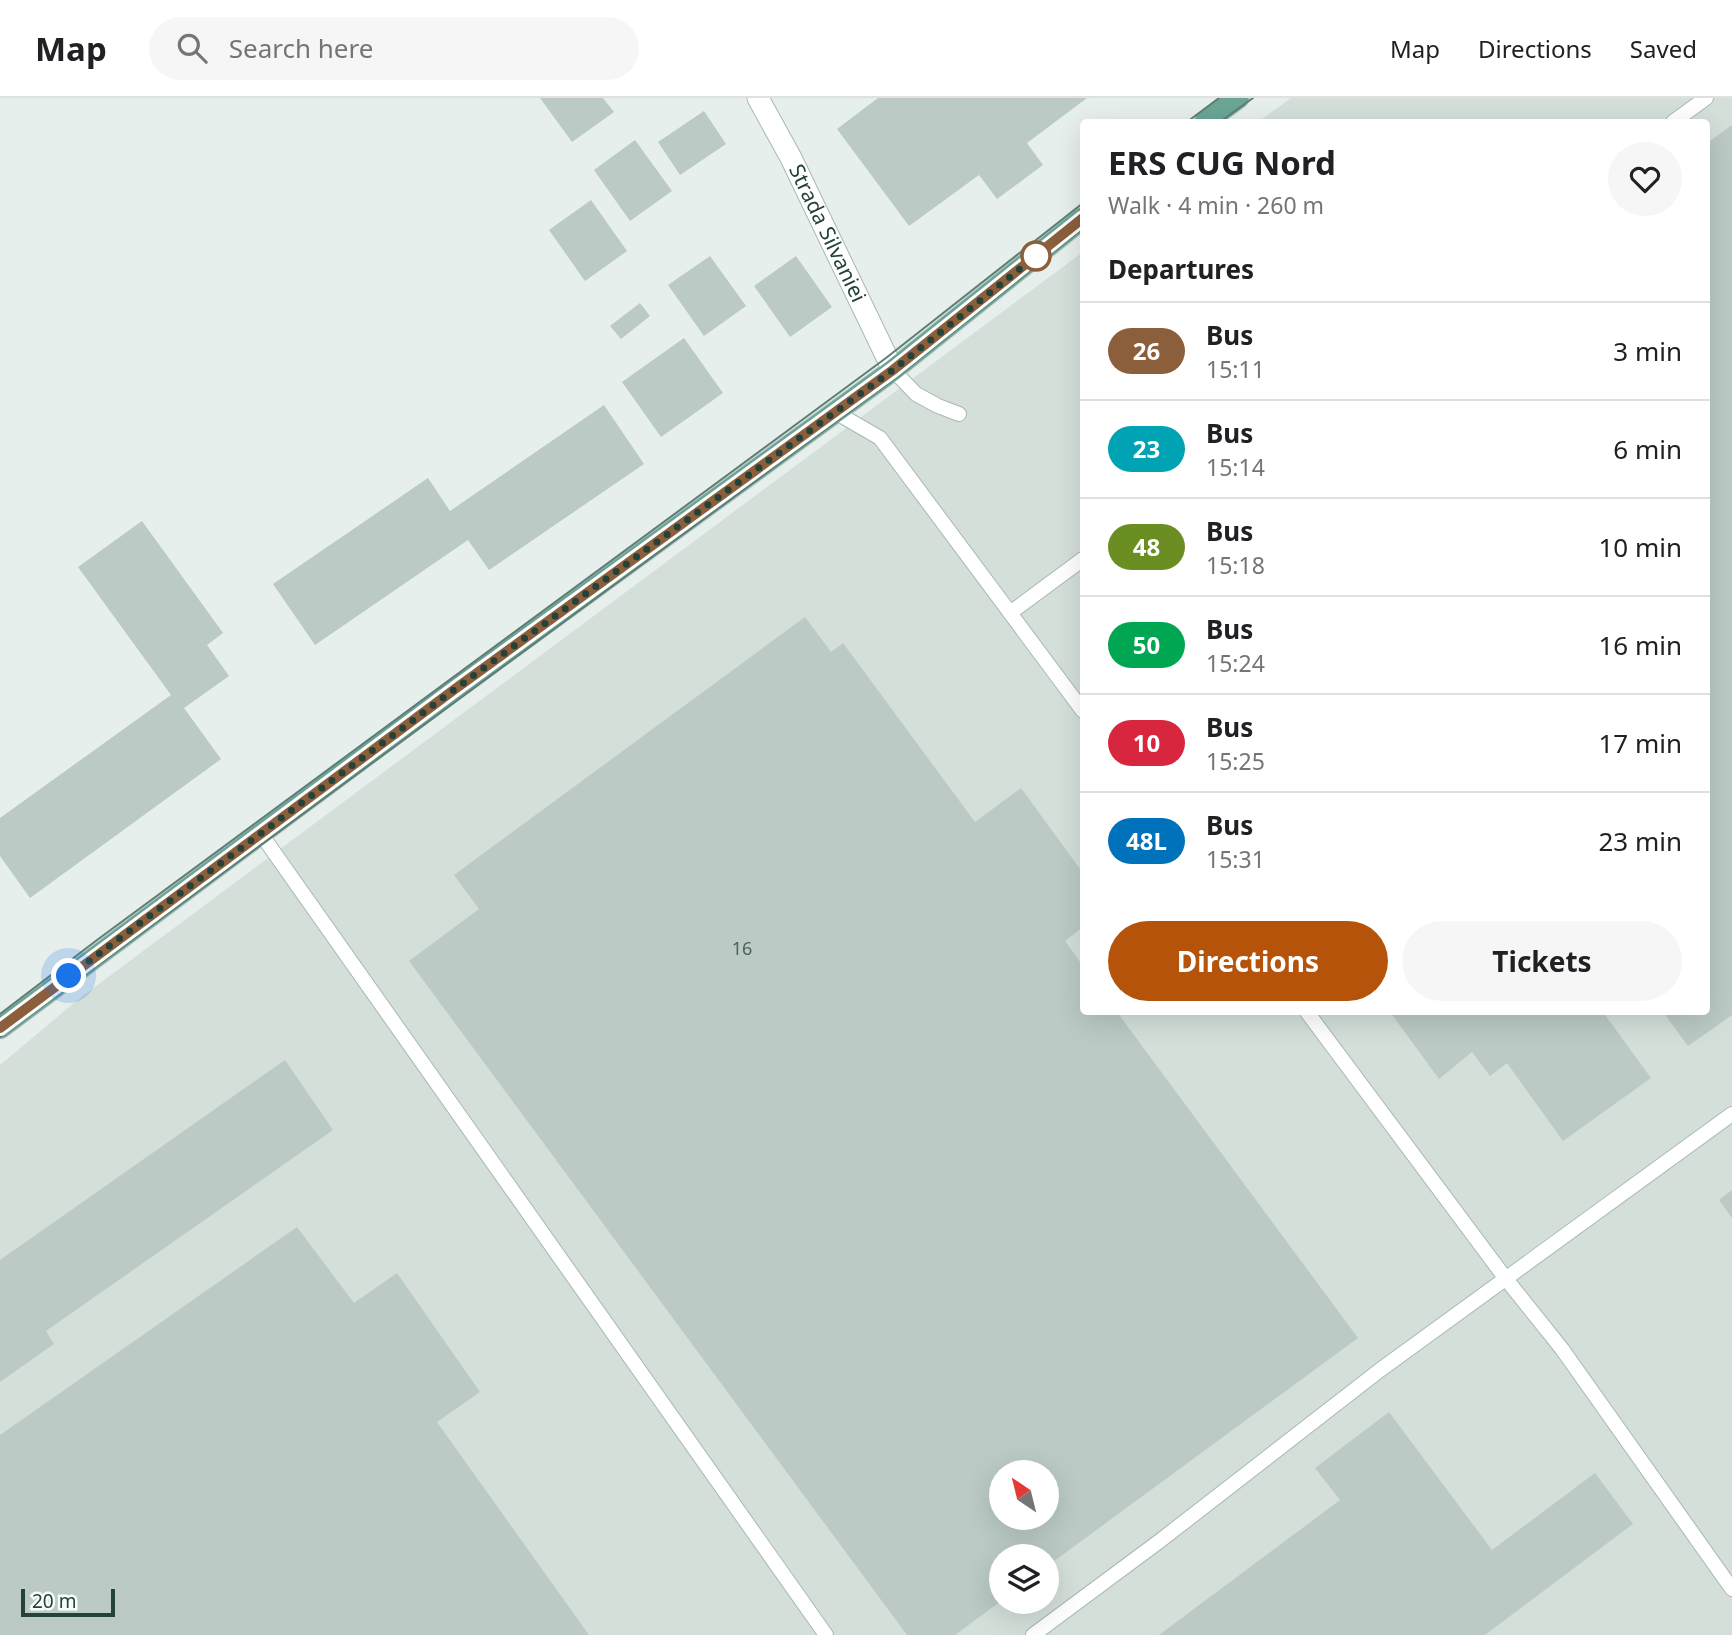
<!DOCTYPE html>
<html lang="en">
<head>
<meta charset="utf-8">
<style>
	:root { --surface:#fff; --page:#f6f6f6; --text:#202124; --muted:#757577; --line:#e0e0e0; --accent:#b45309 }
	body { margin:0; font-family:"Noto Sans",sans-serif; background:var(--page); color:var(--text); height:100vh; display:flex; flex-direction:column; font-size:26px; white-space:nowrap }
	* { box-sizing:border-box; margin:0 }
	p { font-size:23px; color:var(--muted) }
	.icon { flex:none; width:38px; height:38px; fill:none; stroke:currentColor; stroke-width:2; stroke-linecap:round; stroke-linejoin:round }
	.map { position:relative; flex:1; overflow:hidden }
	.panel { position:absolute; left:1080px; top:21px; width:630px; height:896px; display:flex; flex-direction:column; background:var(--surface); border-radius:7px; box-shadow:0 7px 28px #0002 }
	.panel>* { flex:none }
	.badge { padding:0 14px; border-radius:23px; font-size:24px; line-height:46px }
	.needle { width:46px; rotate:325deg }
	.fabs { position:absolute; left:989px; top:1362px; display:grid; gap:14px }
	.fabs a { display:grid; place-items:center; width:70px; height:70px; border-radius:50%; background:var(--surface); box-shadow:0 7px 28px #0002; font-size:35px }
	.scale { position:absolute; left:21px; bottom:18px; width:94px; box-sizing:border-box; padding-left:7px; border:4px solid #24423a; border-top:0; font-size:19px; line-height:24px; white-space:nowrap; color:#24423a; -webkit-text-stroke:5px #f7fbf9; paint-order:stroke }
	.you { position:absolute; width:35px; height:35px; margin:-18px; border:5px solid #fff; border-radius:50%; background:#1a73e8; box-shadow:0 0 0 10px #1a73e833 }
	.map>.badge { position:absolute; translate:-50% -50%; box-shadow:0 0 0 4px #fff }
	h2 { padding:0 28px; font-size:26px; line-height:63px }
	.round { display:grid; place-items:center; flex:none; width:74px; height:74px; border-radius:37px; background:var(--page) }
	.head { display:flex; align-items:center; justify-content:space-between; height:119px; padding:0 28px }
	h1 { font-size:33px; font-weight:700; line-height:52px }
	.cta { display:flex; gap:14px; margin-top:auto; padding:14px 28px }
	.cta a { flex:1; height:80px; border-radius:42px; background:var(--accent); color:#fff; font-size:28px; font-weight:700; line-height:80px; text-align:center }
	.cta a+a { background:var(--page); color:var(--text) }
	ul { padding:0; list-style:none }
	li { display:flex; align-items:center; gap:21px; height:98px; padding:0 28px; border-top:2px solid var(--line) }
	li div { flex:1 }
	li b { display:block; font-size:26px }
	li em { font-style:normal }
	li .badge { min-width:77px; font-weight:700; text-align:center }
	header { display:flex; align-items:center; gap:42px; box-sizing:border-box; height:98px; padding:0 35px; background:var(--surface); border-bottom:2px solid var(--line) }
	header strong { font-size:33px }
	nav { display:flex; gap:38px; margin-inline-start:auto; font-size:24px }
	.search { width:490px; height:63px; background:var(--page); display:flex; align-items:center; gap:18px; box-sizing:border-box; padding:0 24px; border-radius:38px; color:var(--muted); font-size:26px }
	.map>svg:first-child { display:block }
	.built { fill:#d4dfda; fill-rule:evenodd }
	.building { fill:#bbcac4; fill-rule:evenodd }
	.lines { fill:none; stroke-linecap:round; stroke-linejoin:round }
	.lane-casing { stroke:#a8b8b2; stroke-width:16 }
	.street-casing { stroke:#a8b8b2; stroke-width:23 }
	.primary-casing { stroke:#c2cac8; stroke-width:23 }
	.lane { stroke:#fff; stroke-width:14 }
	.street { stroke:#fff; stroke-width:21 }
	.primary { stroke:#6aa596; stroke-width:21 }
	.tram { stroke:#5f7d75; stroke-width:2 }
	.line-casing { stroke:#fff; stroke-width:16 }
	.line { stroke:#8b5e3c; stroke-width:10 }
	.walk { stroke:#24423a; stroke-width:7; stroke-dasharray:0 12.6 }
	.stop-dot { fill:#fff; stroke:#8b5e3c; stroke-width:3.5 }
	.labels { text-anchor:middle; stroke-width:6; stroke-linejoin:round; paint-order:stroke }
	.number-label { font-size:18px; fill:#4a645c }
	.street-label { font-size:21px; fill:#24423a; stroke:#f7fbf9 }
</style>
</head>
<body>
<header>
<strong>Map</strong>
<div class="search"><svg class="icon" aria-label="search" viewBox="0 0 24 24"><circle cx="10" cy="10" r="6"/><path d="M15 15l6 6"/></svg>Search here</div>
<nav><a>Map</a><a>Directions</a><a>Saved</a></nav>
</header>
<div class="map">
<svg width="1732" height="1537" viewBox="0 0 1732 1537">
	<rect width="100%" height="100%" fill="#e6efeb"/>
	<path class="built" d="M1291,0H1732V1537H0V967L80,900L1083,154V914H1706V24H1258ZM1001,1374H1046V1419H1001ZM1001,1458H1046V1503H1001Z"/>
	<g class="building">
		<polygon points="540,0 603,0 614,14 572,44"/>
		<polygon points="878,0 1087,0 1027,45 1043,67 997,101 979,77 909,128 837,31"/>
		<polygon points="704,13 726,46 680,77 658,44"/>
		<polygon points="1732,27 1732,917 1688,948 1663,914 1706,914 1706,46"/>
		<polygon points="635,42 672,93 630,123 594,72"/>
		<polygon points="591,102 627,153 585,183 549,132"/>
		<polygon points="710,158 746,208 704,238 668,187"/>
		<polygon points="796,158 832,209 790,239 754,188"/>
		<polygon points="640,205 650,218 621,241 610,228"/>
		<polygon points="684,240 723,295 661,339 622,284"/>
		<polygon points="604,307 644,366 489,472 468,442 315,547 273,486 428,380 450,413"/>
		<polygon points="142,423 223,535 207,547 229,578 184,610 221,661 30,800 0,758 0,720 171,597 78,469"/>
		<path d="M805,519L831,554L843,545L975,724L1021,690L1083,775V829L1065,843L1083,868V914H1117L1358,1240L1046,1469V1458H1001V1503L955,1537H907L409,863L479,811L454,777ZM1001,1374H1046V1419H1001Z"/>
		<polygon points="1390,914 1603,914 1651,980 1563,1043 1507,965 1490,978 1472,954 1439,981"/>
		<polygon points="285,962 333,1032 46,1233 54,1246 0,1284 0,1162"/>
		<polygon points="1732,1092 1732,1120 1719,1102"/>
		<polygon points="297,1129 354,1205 397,1175 480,1294 437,1324 589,1537 0,1537 0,1337"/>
		<polygon points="1389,1314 1492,1452 1595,1375 1633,1426 1485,1537 1159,1537 1340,1402 1315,1370"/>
	</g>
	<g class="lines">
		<defs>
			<g id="lane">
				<polyline points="1673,24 1706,0"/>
				<polyline points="893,272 916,296 938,308 959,316"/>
				<polyline points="835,314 880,340 1083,613"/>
				<polyline points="1010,515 1083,461"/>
				<polyline points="261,736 826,1537"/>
				<polyline points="1307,914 1506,1181 1562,1251 1732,1491"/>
				<polyline points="1033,1537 1161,1442 1380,1272 1732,1016"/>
			</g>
			<g id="street">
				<path id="s1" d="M758,0L791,60L893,272"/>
			</g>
			<g id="primary">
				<polyline points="1205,24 1238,0"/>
				<polyline points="0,930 455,591 893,272 1083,120"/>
			</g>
		</defs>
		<use href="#lane" class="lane-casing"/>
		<use href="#street" class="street-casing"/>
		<use href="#primary" class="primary-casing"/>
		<use href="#lane" class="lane"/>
		<use href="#street" class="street"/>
		<use href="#primary" class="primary"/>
		<g class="tram">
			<polyline points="1187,24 1219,0"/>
			<polyline points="1220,24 1253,0"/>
			<polyline points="0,916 97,842 886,260 1083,105"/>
			<polyline points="0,939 898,278 1083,130"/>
		</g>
	</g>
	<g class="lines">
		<defs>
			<polyline id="line" points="0,930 455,591 893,272 1083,120"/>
		</defs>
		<use href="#line" class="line-casing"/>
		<use href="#line" class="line"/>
		<polyline class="walk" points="69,878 455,591 893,272 1036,158"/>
	</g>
	<circle class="stop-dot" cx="1036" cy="158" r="14"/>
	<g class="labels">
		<g class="number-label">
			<text x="742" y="857">16</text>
		</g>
		<g class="street-label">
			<text dy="7" stroke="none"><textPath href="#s1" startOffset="152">Strada Silvaniei</textPath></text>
		</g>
	</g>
</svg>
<div class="fabs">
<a><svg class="needle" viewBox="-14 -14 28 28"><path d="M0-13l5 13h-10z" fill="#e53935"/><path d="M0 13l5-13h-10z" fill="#757577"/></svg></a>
<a><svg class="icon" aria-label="layers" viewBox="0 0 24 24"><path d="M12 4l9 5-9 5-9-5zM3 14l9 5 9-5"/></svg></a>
</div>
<div class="scale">20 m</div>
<div class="you" style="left:69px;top:878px"></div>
<section class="panel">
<div class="head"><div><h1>ERS CUG Nord</h1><p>Walk · 4 min · 260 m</p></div><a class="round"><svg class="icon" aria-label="heart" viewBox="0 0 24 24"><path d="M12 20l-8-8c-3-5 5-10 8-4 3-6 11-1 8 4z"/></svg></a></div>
<h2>Departures</h2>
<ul>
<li><span class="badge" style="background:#8b5e3c;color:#fff">26</span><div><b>Bus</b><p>15:11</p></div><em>3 min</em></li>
<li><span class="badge" style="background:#00a3b4;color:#fff">23</span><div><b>Bus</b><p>15:14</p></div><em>6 min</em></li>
<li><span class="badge" style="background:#6b8e23;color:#fff">48</span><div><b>Bus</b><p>15:18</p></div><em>10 min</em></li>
<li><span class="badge" style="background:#00a651;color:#fff">50</span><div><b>Bus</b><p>15:24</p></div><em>16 min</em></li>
<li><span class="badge" style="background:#d7263d;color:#fff">10</span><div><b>Bus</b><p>15:25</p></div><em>17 min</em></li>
<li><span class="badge" style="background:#0072bc;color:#fff">48L</span><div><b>Bus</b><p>15:31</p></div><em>23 min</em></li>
</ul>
<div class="cta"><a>Directions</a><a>Tickets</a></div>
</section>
</div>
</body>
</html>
